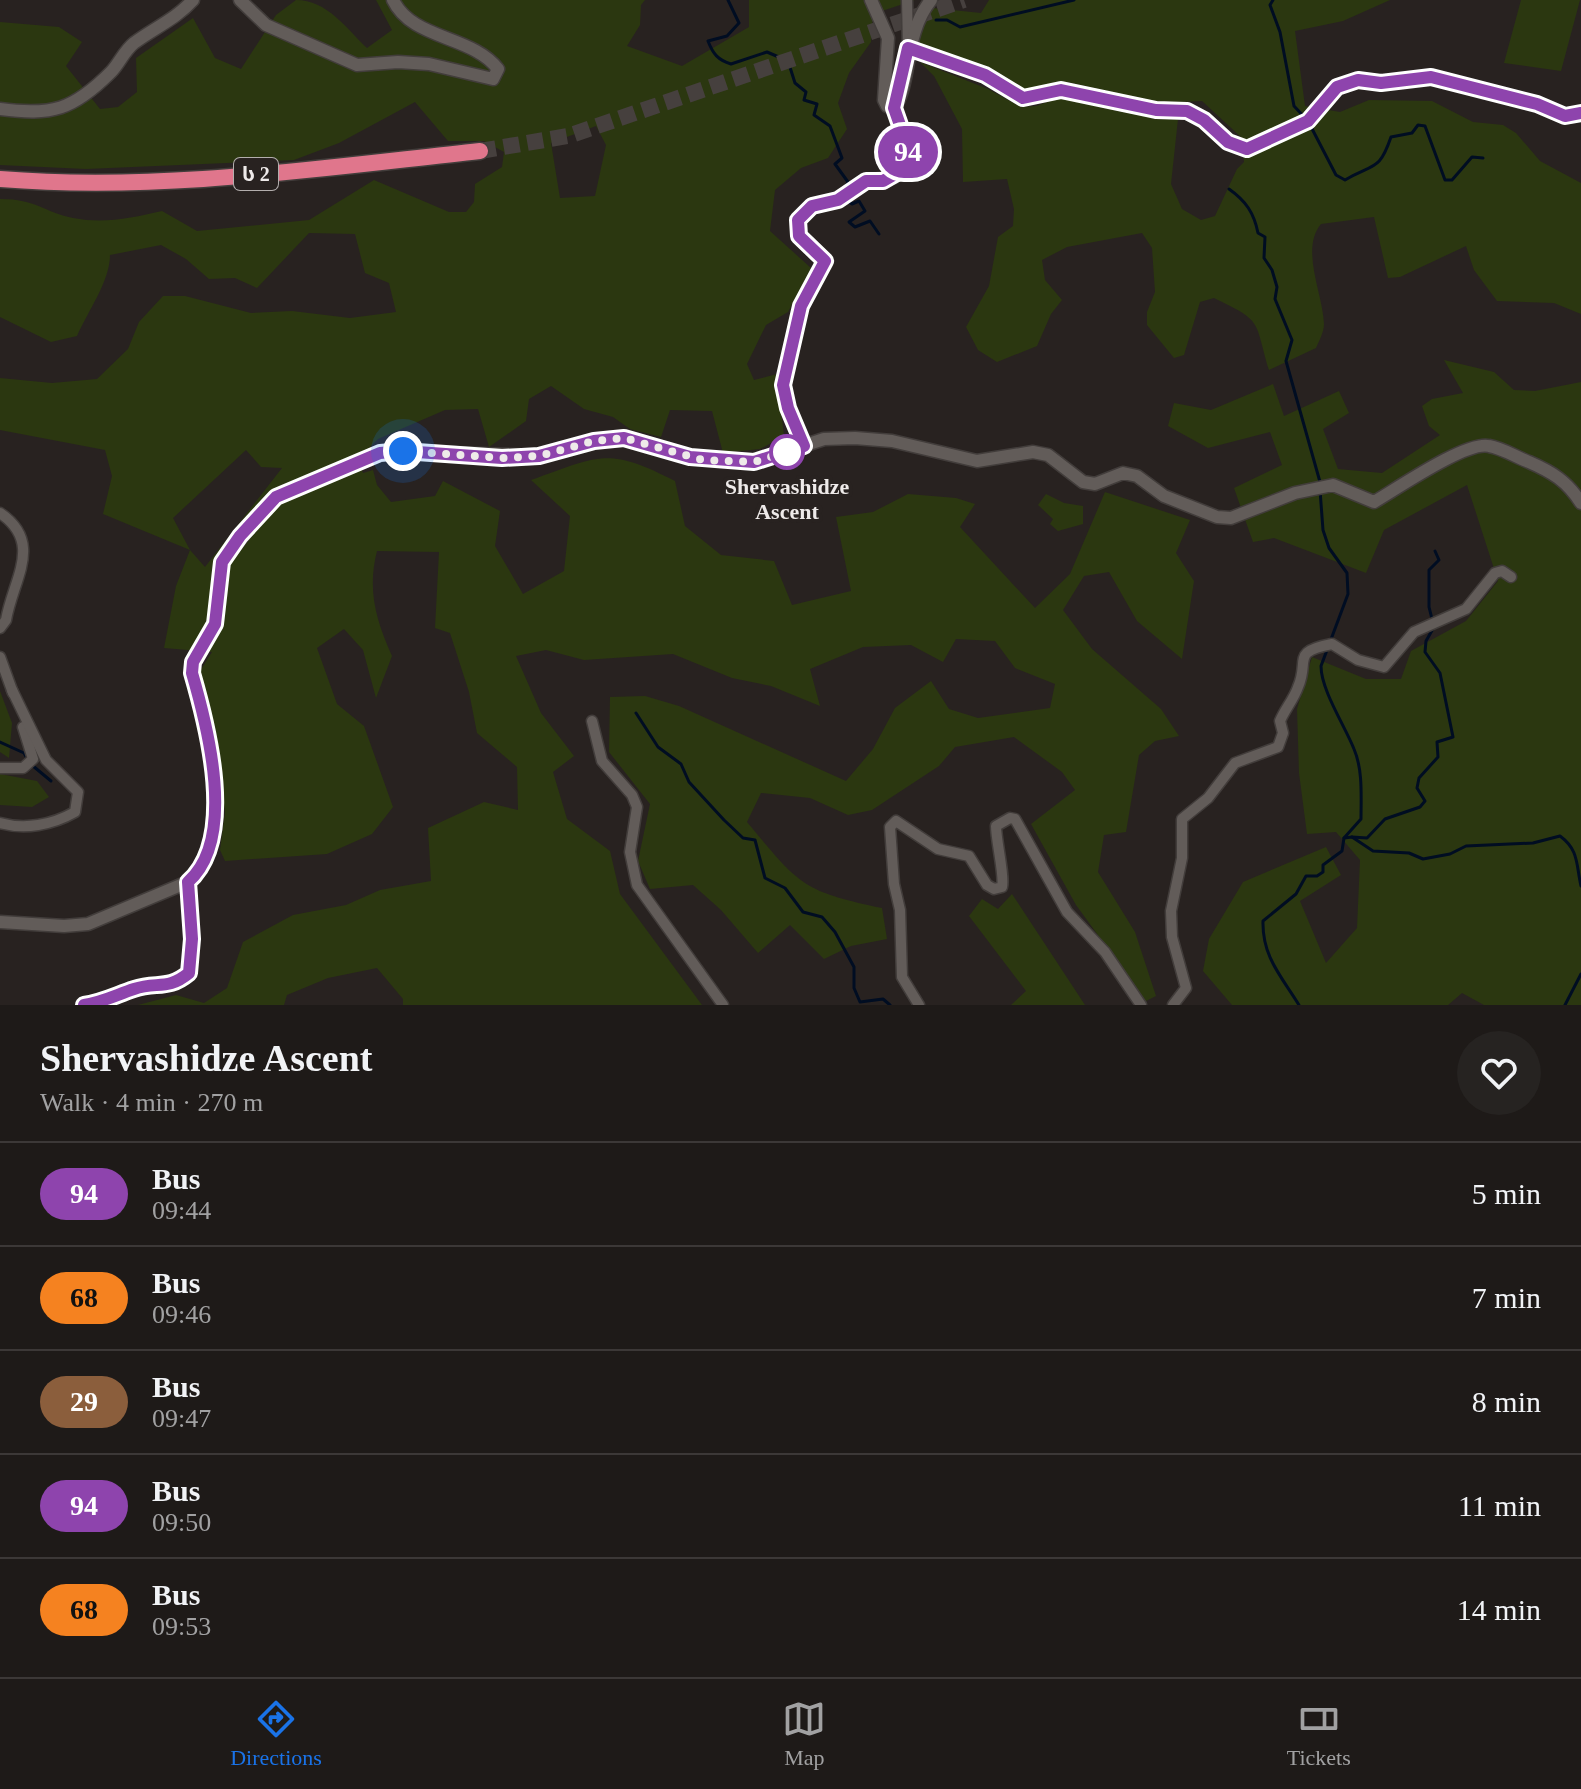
<!DOCTYPE html>
<html lang="en">
<head>
<meta charset="utf-8">
<style>
	:root { --surface:#1e1a18; --page:#262321; --text:#f1f3f6; --muted:#a1a1a2; --line:#3c3837; --accent:#1a73e8 }
	body { margin:0; font-family:"Times New Roman","Noto Sans Georgian",serif; background:var(--page); color:var(--text); height:100vh; display:flex; flex-direction:column; font-size:30px; white-space:nowrap }
	* { box-sizing:border-box; margin:0 }
	p { font-size:26px; color:var(--muted) }
	.icon { flex:none; width:44px; height:44px; fill:none; stroke:currentColor; stroke-width:2; stroke-linecap:round; stroke-linejoin:round }
	.map { position:relative; height:1005px; overflow:hidden }
	.sheet { display:flex; flex-direction:column; background:var(--surface); flex:1 }
	.sheet>* { flex:none }
	.badge { padding:0 16px; border-radius:26px; font-size:28px; line-height:52px }
	.you { position:absolute; width:40px; height:40px; margin:-20px; border:6px solid #fff; border-radius:50%; background:#1a73e8; box-shadow:0 0 0 12px #1a73e833 }
	.map>.badge { position:absolute; translate:-50% -50%; box-shadow:0 0 0 4px #fff }
	.round { display:grid; place-items:center; flex:none; width:84px; height:84px; border-radius:42px; background:var(--page) }
	.headline { display:flex; align-items:center; justify-content:space-between; height:136px; padding:0 40px }
	h1 { font-size:38px; font-weight:700; line-height:60px }
	ul { padding:0; list-style:none }
	li { display:flex; align-items:center; gap:24px; height:104px; padding:0 40px; border-top:2px solid var(--line) }
	li div { flex:1 }
	li b { display:block; font-size:30px }
	li em { font-style:normal }
	li .badge { min-width:88px; font-weight:700; text-align:center }
	.tab-bar { display:flex; justify-content:space-around; align-items:center; height:112px; border-top:2px solid var(--line); background:var(--surface); font-size:22px; color:var(--muted) }
	.tab-bar a { display:grid; justify-items:center; gap:4px }
	.tab-bar .current { color:var(--accent) }
	.map>svg:first-child { display:block }
	.green { fill:#2b3710; fill-rule:evenodd }
	.lines { fill:none; stroke-linecap:round; stroke-linejoin:round }
	.stream { stroke:#000d22; stroke-width:3 }
	.trunk-tunnel { stroke:#46403e; stroke-width:16; stroke-dasharray:16 8; stroke-linecap:butt }
	.minor-casing { stroke:#423d3b; stroke-width:13 }
	.tertiary-casing { stroke:#423d3b; stroke-width:15 }
	.trunk-casing { stroke:#423d3b; stroke-width:19 }
	.minor { stroke:#625c59; stroke-width:10 }
	.tertiary { stroke:#625c59; stroke-width:12 }
	.trunk { stroke:#e0768c; stroke-width:16 }
	.line-casing { stroke:#fff; stroke-width:18 }
	.line { stroke:#8e44ad; stroke-width:12 }
	.walk { stroke:#eeeae9; stroke-width:8; stroke-dasharray:0 14.4 }
	.stop-dot { fill:#fff; stroke:#8e44ad; stroke-width:4 }
	.labels { text-anchor:middle; stroke-width:8; stroke-linejoin:round; paint-order:stroke }
	.shield { fill:#282220; stroke:#b3aead; stroke-width:2 }
	.shield-label { font-size:20px; font-weight:bold; fill:#eeeae9 }
	.stop-label { font-size:22px; font-weight:bold; fill:#eeeae9; stroke:#282220 }
</style>
</head>
<body>
<div class="map">
<svg width="1581" height="1005" viewBox="0 0 1581 1005">
	<rect width="100%" height="100%" fill="#282220"/>
	<g class="green">
		<path d="M296,0C327,0 346,28 367,48L392,30L376,0H645L641,5L640,25L627,46L682,66L749,27V0H915L873,14L871,42L849,73L838,103L847,129L828,158L801,168L775,190L770,231L811,268L788,312L766,325L747,364L754,380L777,374L784,436L760,449L723,453L712,411L670,410L661,437L630,429L613,417L584,409L551,386L529,399L526,421L489,447L478,409L445,410L378,439L358,459L363,473L373,470L377,485L391,502L435,496L443,481L500,511L495,546L523,594L564,571L570,516L531,480C599,456 607,446 675,481L685,526L721,555L774,561L792,605L851,591L836,517L873,512L908,494L956,498L975,504L960,527L1035,608L1070,574L1105,492L1190,520L1176,553L1194,581L1182,659L1137,621L1109,572L1084,576L1063,610L1092,649L1161,709L1179,736L1155,741L1139,755L1126,832L1104,835L1098,872L1135,932L1156,996L1146,1001L1076,905L1031,824L1075,790L1062,772L1014,737L955,747L939,766L872,810L848,815L810,798L761,793L747,822C799,884 801,891 882,908L887,939L851,946L824,959L790,925L758,953L721,910L693,885L650,889L638,861L650,804L609,752L610,697L645,696L679,706L846,781L873,749L895,708L931,681L949,709L978,718L1050,708L1055,684L1015,668L995,641L956,639L943,662L911,645L863,647L810,669L820,706L771,686L732,678L673,654L584,660L546,650L516,656L541,713L574,756L553,772L567,819L610,851L620,894L702,1005H403V999L377,968L328,978L287,995L284,1005H138L176,995L204,1003L227,988L243,942L293,915L346,905L380,890L431,881L428,828L484,802L518,810L517,767L477,733L469,692L450,633L435,628L439,552L377,551C367,590 376,620 392,656L376,698L363,650L344,629L317,648L337,704L364,726L393,807L372,834L327,854L225,861L220,850L225,812L200,671L212,652L164,648L176,586L190,550L103,514L112,476L105,450L0,430V378L52,383L97,379L128,349L139,322L163,296H185L251,313L292,311L350,318L396,312L389,283L365,273L355,234L309,233L257,288L235,278L209,279L186,259L161,245L110,255C110,281 88,311 77,336L51,342L0,317V199C37,199 43,212 73,218C104,224 132,218 162,211L197,231L309,220L374,180L449,212H466L474,202L475,184L502,167L504,152L484,141H448L415,102L339,143L294,160L86,169L0,165V22L59,27L82,42L66,66L100,109L118,107L137,92L136,58L193,18L215,58L241,69L276,15ZM596,126L606,145L595,196L560,198L551,143ZM246,450L261,467L282,468L205,567L190,550L173,518Z"/>
		<path d="M989,0H1390L1343,21L1295,31L1305,106L1340,112L1369,100L1432,101L1473,122L1503,125L1516,133L1540,161L1581,183V314L1554,303L1497,301L1474,270L1466,246L1400,277L1388,278L1374,217L1321,224C1300,249 1323,294 1324,324C1324,332 1319,341 1316,348L1269,370C1254,320 1264,322 1214,298L1200,302L1184,355L1174,358L1147,325V312L1155,292L1152,248L1142,233L1067,247L1042,260L1045,280L1062,300L1051,314L1037,346L997,362L978,350L966,327L989,286L998,237L1013,226L1014,209L1007,179L963,182L962,129L934,76L920,62L988,89L1021,107L1036,106L1064,96L1117,111L1178,119L1171,184L1182,209L1201,220L1215,216L1237,169L1244,162L1242,138L1202,101L1159,103L1068,82L1023,90L969,62L915,42L933,8L981,13Z"/>
		<polygon points="1521,0 1580,0 1561,71 1504,63"/>
		<polygon points="1444,360 1494,372 1514,390 1535,391 1581,382 1581,1005 1484,1005 1462,993 1448,1005 1232,1005 1203,971 1209,939 1243,882 1326,847 1341,875 1300,901 1326,963 1357,928 1360,860 1336,832 1307,834 1299,773 1297,709 1312,657 1366,679 1401,679 1411,651 1466,621 1498,581 1467,485 1384,530 1366,573 1274,538 1253,542 1234,488 1282,465 1270,432 1208,448 1168,426 1174,403 1211,410 1273,384 1284,416 1339,391 1349,413 1323,429 1338,469 1382,473 1440,435 1429,426 1422,406 1432,399 1463,393"/>
		<polygon points="1046,494 1064,503 1083,506 1083,524 1058,531 1050,524 1053,519 1038,505"/>
		<polygon points="0,691 12,723 9,758 0,752"/>
		<polygon points="0,774 37,781 49,797 32,807 0,805"/>
		<polygon points="1012,894 1085,1005 1011,1005 1026,991 969,916 982,899 998,909"/>
	</g>
	<g class="lines">
		<g class="stream">
			<path d="M728,0L739,23L727,36L708,41C713,54 718,60 731,64L767,52L788,61L795,83L806,92L804,100L817,104L814,115L830,126L842,158L835,164L848,182L844,191"/>
			<path d="M1273,0L1270,5L1280,32L1294,106L1308,121L1336,175L1345,180C1374,163 1379,172 1391,137L1412,133L1418,125L1425,126L1445,180H1452L1472,157L1483,158"/>
			<polyline points="936,20 947,20 960,27 1074,0"/>
			<path d="M1229,189C1246,201 1254,213 1258,233L1265,237L1264,258L1272,270L1277,287L1275,299L1292,340L1286,361L1320,482"/>
			<polyline points="847,201 852,204 859,201 865,211 849,222 855,227 870,221 879,234"/>
			<polyline points="636,713 658,747 681,764 689,782 724,820 743,838 755,840 765,878 785,888 803,912 822,917 835,932 854,967 854,988 860,1002 883,999 890,1005"/>
			<polyline points="0,742 24,753 28,760"/>
			<polyline points="33,766 51,781"/>
			<polyline points="1352,837 1367,838 1385,819 1420,807 1425,801 1417,788 1419,778 1438,757 1437,742 1453,737 1440,673 1425,652 1426,641 1434,627 1429,607 1429,570 1439,560 1435,551"/>
			<path d="M1344,838L1352,837L1373,851L1409,853L1423,859L1450,854L1466,846L1533,843L1560,836C1579,850 1576,864 1581,886"/>
			<path d="M1299,1005C1282,977 1262,957 1263,921L1296,894L1306,876H1317L1323,872V865L1342,851L1344,838L1361,819C1361,796 1363,770 1354,749C1345,726 1321,690 1321,666L1348,594L1347,573L1329,548L1323,530L1320,490"/>
			<polyline points="1565,1005 1581,974"/>
		</g>
		<polyline class="trunk-tunnel" points="480,151 568,136 964,0"/>
		<defs>
			<g id="minor">
				<polyline points="907,0 908,48 985,75 1023,98 1061,90 1156,110 1187,111 1204,120 1238,148 1256,146 1308,121 1337,87 1358,80 1381,83 1431,77 1537,104 1565,116 1581,113"/>
				<path d="M0,513C44,543 13,579 6,620L0,628"/>
				<polyline points="0,657 13,693"/>
				<polyline points="592,721 602,761 632,795 637,807 630,852 637,885 723,1005"/>
				<polyline points="0,768 23,768 33,759 23,727"/>
				<path d="M0,823C25,830 52,825 75,812L78,792L46,760L12,690"/>
				<path d="M84,1005C103,1002 116,995 134,989C156,981 167,991 189,973L192,939L188,882"/>
				<path d="M919,1005L902,977L900,910L894,884L890,827L896,821L938,849L969,856L987,885L994,889L1002,887C1005,877 996,841 996,826L1010,818L1015,819L1067,912L1105,952L1141,1005"/>
				<path d="M1173,1005L1186,988L1172,937L1171,911L1182,858V819L1208,798L1235,763L1278,747L1283,733L1280,721C1285,709 1294,699 1298,687C1310,660 1290,652 1332,644L1358,660L1384,667L1414,632L1466,609L1495,573L1502,571L1511,577"/>
			</g>
			<g id="tertiary">
				<path d="M240,0L266,25L357,65L398,62L429,64L493,79L498,69C472,35 412,40 393,0"/>
				<path d="M894,108C912,83 903,35 931,0"/>
				<path d="M0,109C52,116 73,110 111,72C119,64 124,51 134,43C154,28 176,19 193,0"/>
				<path d="M804,446L788,408L783,385L801,306L825,261L799,236L798,220L812,206L838,200L866,181L894,177C918,159 903,132 894,108L887,106L884,100L888,38L871,0"/>
				<path d="M0,922L64,926L88,924L188,882C235,841 208,727 192,673L193,662L215,624L222,562L269,503L284,493L387,451L539,456L594,441L624,438L690,457L754,462L824,439L855,438L892,441L977,461L1033,452L1048,455L1083,482L1095,484L1123,473L1137,476L1164,496L1217,517L1231,518L1295,493L1333,485L1374,502C1398,488 1466,441 1489,446C1502,448 1516,457 1529,462C1552,472 1567,481 1581,503"/>
			</g>
			<path id="trunk" d="M0,179C160,192 321,168 480,151"/>
		</defs>
		<use href="#minor" class="minor-casing"/>
		<use href="#tertiary" class="tertiary-casing"/>
		<use href="#trunk" class="trunk-casing"/>
		<use href="#minor" class="minor"/>
		<use href="#tertiary" class="tertiary"/>
		<use href="#trunk" class="trunk"/>
	</g>
	<g class="lines">
		<defs>
			<path id="line" d="M84,1005C103,1002 116,995 134,989C157,981 167,991 189,973L192,939L188,882C237,839 208,728 192,673L193,662L215,624L222,562L240,536L276,497L380,453L403,451L502,458L539,456L594,441L624,438L690,457L754,462L804,446L788,408L783,385L801,306L825,261L799,236L798,220L812,206L838,200L866,181H883L902,170L908,148L894,108L908,48L985,75L1023,98L1061,90L1156,110L1187,111L1204,120L1228,142L1247,149L1308,121L1337,87L1358,80L1381,83L1431,77L1537,104L1565,116L1581,113"/>
		</defs>
		<use href="#line" class="line-casing"/>
		<use href="#line" class="line"/>
		<polyline class="walk" points="403,451 502,458 539,456 594,441 624,438 703,460 754,462 787,452"/>
	</g>
	<circle class="stop-dot" cx="787" cy="452" r="16"/>
	<g class="labels">
		<rect class="shield" x="234" y="158" width="44" height="32" rx="6"/>
		<g class="shield-label">
			<text x="256" y="181">ს 2</text>
		</g>
		<g class="stop-label">
			<text x="787" y="494">Shervashidze<tspan x="787" dy="25">Ascent</tspan></text>
		</g>
	</g>
</svg>
<div class="you" style="left:403px;top:451px"></div>
<b class="badge" style="left:908px;top:152px;background:#8e44ad;color:#fff">94</b>
</div>
<section class="sheet">
<div class="headline"><div><h1>Shervashidze Ascent</h1><p>Walk · 4 min · 270 m</p></div><a class="round"><svg class="icon" aria-label="heart" viewBox="0 0 24 24"><path d="M12 20l-8-8c-3-5 5-10 8-4 3-6 11-1 8 4z"/></svg></a></div>
<ul>
<li><span class="badge" style="background:#8e44ad;color:#fff">94</span><div><b>Bus</b><p>09:44</p></div><em>5 min</em></li>
<li><span class="badge" style="background:#f58220;color:#111">68</span><div><b>Bus</b><p>09:46</p></div><em>7 min</em></li>
<li><span class="badge" style="background:#8b5e3c;color:#fff">29</span><div><b>Bus</b><p>09:47</p></div><em>8 min</em></li>
<li><span class="badge" style="background:#8e44ad;color:#fff">94</span><div><b>Bus</b><p>09:50</p></div><em>11 min</em></li>
<li><span class="badge" style="background:#f58220;color:#111">68</span><div><b>Bus</b><p>09:53</p></div><em>14 min</em></li>
</ul>
</section>
<nav class="tab-bar">
<a class="current"><svg class="icon" aria-label="directions" viewBox="0 0 24 24"><path d="M12 3l9 9-9 9-9-9zM9 14v-3h6M13 9l2 2-2 2"/></svg>Directions</a>
<a><svg class="icon" aria-label="map" viewBox="0 0 24 24"><path d="M3 6l6-2 6 2 6-2v14l-6 2-6-2-6 2zM9 4v14M15 6v14"/></svg>Map</a>
<a><svg class="icon" aria-label="tickets" viewBox="0 0 24 24"><path d="M3 7h18v10H3zM15 7v10"/></svg>Tickets</a>
</nav>
</body>
</html>
